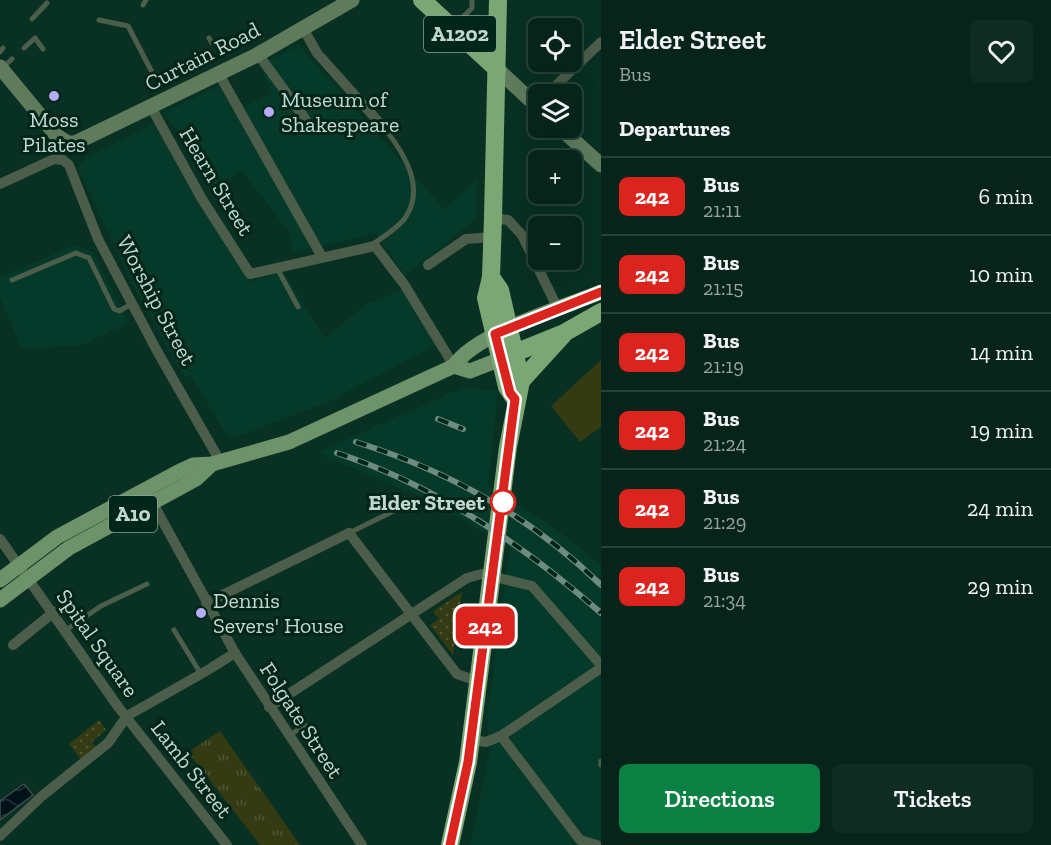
<!DOCTYPE html>
<html lang="en">
<head>
<meta charset="utf-8">
<style>
	:root { --surface:#06241a; --page:#0f2c23; --text:#f1f3f6; --muted:#98a4a2; --line:#274139; --accent:#0b8043 }
	body { margin:0; font-family:"Zilla Slab",serif; background:var(--page); color:var(--text); height:100vh; display:flex; flex-direction:column; font-size:22px; white-space:nowrap }
	* { box-sizing:border-box; margin:0 }
	p { font-size:20px; color:var(--muted) }
	.icon { flex:none; width:33px; height:33px; fill:none; stroke:currentColor; stroke-width:2; stroke-linecap:round; stroke-linejoin:round }
	.map { position:relative; flex:1; overflow:hidden }
	.details { display:flex; flex-direction:column; background:var(--surface); width:450px }
	.details>* { flex:none }
	.badge { padding:0 12px; border-radius:9px; font-size:21px; line-height:39px }
	.fabs { position:absolute; left:528px; top:18px; display:grid; gap:12px }
	.fabs a { display:grid; place-items:center; width:54px; height:54px; border-radius:9px; background:var(--surface); box-shadow:0 6px 24px #0002,0 0 0 2px var(--line); font-size:30px }
	.map>.badge { position:absolute; translate:-50% -50%; box-shadow:0 0 0 3px #fff }
	h2 { padding:0 18px; font-size:22px; line-height:54px }
	.round { display:grid; place-items:center; flex:none; width:63px; height:63px; border-radius:9px; background:var(--page) }
	.overview { display:flex; align-items:center; justify-content:space-between; height:102px; padding:0 18px }
	h1 { font-size:28px; font-weight:600; line-height:45px }
	.button { display:flex; gap:12px; margin-top:auto; padding:12px 18px }
	.button a { flex:1; height:69px; border-radius:9px; background:var(--accent); color:#fff; font-size:24px; font-weight:600; line-height:69px; text-align:center }
	.button a+a { background:var(--page); color:var(--text) }
	ul { padding:0; list-style:none }
	li { display:flex; align-items:center; gap:18px; height:78px; padding:0 18px; border-top:2px solid var(--line) }
	li div { flex:1 }
	li b { display:block; font-size:22px }
	li em { font-style:normal }
	li .badge { min-width:66px; font-weight:700; text-align:center }
	main { display:flex; flex:1; min-height:0 }
	.map>svg:first-child { display:block }
	.built { fill:#053929 }
	.grass { fill:#343b13 }
	.park { fill:url(#park-tufts) }
	.garden { fill:url(#garden-dots) }
	.water { fill:url(#water-waves); stroke:#3a4c4e; stroke-width:1.5 }
	.lines { fill:none; stroke-linecap:round; stroke-linejoin:round }
	.lane { stroke:#4c5e4a; stroke-width:5 }
	.street { stroke:#4c5e4a; stroke-width:10 }
	.secondary { stroke:#5f7b5c; stroke-width:15 }
	.primary { stroke:#6e9269; stroke-width:15 }
	.highway { stroke:#7ba775; stroke-width:18 }
	.rail-casing { stroke:#6e8b80; stroke-width:6 }
	.rail { stroke:#002619; stroke-width:4; stroke-dasharray:11; stroke-linecap:butt }
	.line-casing { stroke:#fff; stroke-width:14 }
	.line { stroke:#dc241f; stroke-width:9 }
	.poi-dot { fill:#b6acf8; stroke:#002619; stroke-width:2 }
	.stop-dot { fill:#fff; stroke:#dc241f; stroke-width:3 }
	.labels { text-anchor:middle; stroke-width:6; stroke-linejoin:round; paint-order:stroke }
	.shield { fill:#002619; stroke:#88a298; stroke-width:1.5 }
	.shield-label { font-size:21px; font-weight:bold; fill:#c3d7ce }
	.street-label { font-size:22px; fill:#c3d7ce; stroke:#002619 }
	.poi-label { font-size:22px; fill:#c3d7ce; stroke:#002619; text-anchor:start }
	.stop-label { font-size:22px; font-weight:bold; fill:#c3d7ce; stroke:#002619; text-anchor:end }
</style>
</head>
<body>
<main>
<div class="map">
<svg width="601" height="845" viewBox="0 0 601 845">
	<defs>
		<pattern id="park-tufts" width="24" height="20" patternUnits="userSpaceOnUse" patternTransform="scale(1.5)"><rect width="24" height="20" fill="#343b13"/><path d="M3 7l-1-3M5 7V3M7 7l1-3M15 17l-1-3M17 17v-4M19 17l1-3" fill="none" stroke="#505734"/></pattern>
		<pattern id="garden-dots" width="8" height="8" patternUnits="userSpaceOnUse" patternTransform="scale(1.5)"><rect width="8" height="8" fill="#343b13"/><path d="M2 2h.1M6 6h.1" fill="none" stroke="#505734" stroke-width="1.8" stroke-linecap="round"/></pattern>
		<pattern id="water-waves" width="16" height="10" patternUnits="userSpaceOnUse" patternTransform="scale(1.5)"><rect width="16" height="10" fill="#001117"/><path d="M0 5q4-4 8 0t8 0" fill="none" stroke="#243338"/></pattern>
	</defs>
	<rect width="100%" height="100%" fill="#083023"/>
	<g class="built">
		<polygon points="299,45 444,209 477,179 476,219 405,276 375,233 293,253 290,234 242,171 214,187 164,112 227,82 240,108 272,93 259,65"/>
		<polygon points="155,123 191,190 250,282 282,270 325,338 368,303 403,289 437,345 326,403 236,437 227,436 190,375 185,378 175,361 132,284 78,168 85,158"/>
		<polygon points="75,245 93,252 129,323 79,346 22,349 0,298 0,277"/>
		<polygon points="464,387 498,391 488,486 552,526 601,565 601,845 470,845 489,754 487,717 510,548 432,502 323,456 320,451"/>
	</g>
	<polygon class="grass" points="601,360 601,427 580,442 551,406"/>
	<polygon class="park" points="220,731 300,845 260,845 188,752"/>
	<g class="garden">
		<polygon points="462,592 453,655 430,625 439,619 433,611"/>
		<polygon points="99,720 106,730 92,742 97,749 81,760 69,744"/>
	</g>
	<polygon class="water" points="24,784 33,795 0,820 0,801"/>
	<g class="lines">
		<g class="lane">
			<polyline points="143,5 146,0"/>
			<polyline points="32,19 47,3"/>
			<polyline points="99,20 128,26 154,76"/>
			<polyline points="454,26 472,8 472,0"/>
			<polyline points="209,38 212,43"/>
			<polyline points="24,48 35,38 43,49"/>
			<polyline points="0,52 3,48"/>
			<polyline points="2,68 12,59"/>
			<path d="M373,244C383,237 398,228 405,218C426,188 404,153 385,129"/>
			<polyline points="277,268 298,307"/>
			<polyline points="12,280 76,253 89,258 114,309 119,311 132,304"/>
			<polyline points="349,533 412,502"/>
			<polyline points="66,630 101,606 147,584"/>
			<polyline points="174,630 201,674"/>
			<polyline points="290,735 305,725"/>
			<polyline points="601,761 601,765"/>
		</g>
		<g class="street">
			<polyline points="303,28 317,53 385,129"/>
			<polyline points="258,54 306,120"/>
			<polyline points="219,74 322,257"/>
			<polyline points="547,94 601,42"/>
			<polyline points="151,107 202,199 250,274 375,246 404,284 454,366"/>
			<polyline points="0,184 54,159 63,160 69,165 98,239 157,351 220,461"/>
			<polyline points="493,218 508,220 522,235 558,309"/>
			<polyline points="428,265 466,239 492,237"/>
			<polyline points="150,498 235,653 362,845"/>
			<polyline points="0,539 119,708 227,845"/>
			<polyline points="206,603 349,533 457,674 477,681"/>
			<polyline points="13,645 54,612"/>
			<polyline points="211,668 235,653"/>
			<polyline points="269,707 467,578 482,574 532,586 601,665"/>
			<polyline points="501,736 580,840 597,845"/>
			<polyline points="471,740 486,742 501,736 601,668"/>
			<polyline points="0,836 42,796 108,743 127,716 208,670"/>
		</g>
		<g class="secondary">
			<polyline points="0,67 57,136 68,143 75,143 255,56 352,0"/>
			<polyline points="497,69 538,107"/>
			<polyline points="560,128 601,165"/>
		</g>
		<g class="primary">
			<polyline points="454,366 470,371 501,359"/>
			<path d="M0,580L57,537L178,472L193,465L212,464L289,442L454,366C476,333 562,308 601,292"/>
			<polyline points="0,600 69,548 196,479 212,464"/>
		</g>
		<g class="highway">
			<polyline points="422,0 497,69"/>
			<polyline points="498,0 493,218 491,277 486,298 507,387 515,399"/>
			<polyline points="505,357 564,333 601,312"/>
			<polyline points="521,381 563,335"/>
			<polyline points="450,845 468,762 508,447 521,381 500,290 491,277"/>
		</g>
		<defs>
			<g id="rail">
				<polyline points="438,419 463,429"/>
				<path d="M356,442C449,471 531,517 601,585"/>
				<path d="M337,453C437,486 523,545 601,613"/>
			</g>
		</defs>
		<use href="#rail" class="rail-casing"/>
		<use href="#rail" class="rail"/>
	</g>
	<g class="lines">
		<defs>
			<polyline id="line" points="450,845 468,762 515,399 510,393 495,334 601,292"/>
		</defs>
		<use href="#line" class="line-casing"/>
		<use href="#line" class="line"/>
	</g>
	<g class="poi-dot">
		<circle cx="54" cy="96" r="6"/>
		<circle cx="269" cy="112" r="6"/>
		<circle cx="201" cy="613" r="6"/>
	</g>
	<circle class="stop-dot" cx="503" cy="502" r="12"/>
	<g class="labels">
		<g class="shield">
			<rect x="424" y="16" width="72" height="36" rx="4.5"/>
			<rect x="109" y="496" width="48" height="36" rx="4.5"/>
		</g>
		<g class="shield-label">
			<text x="460" y="41">A1202</text>
			<text x="133" y="521">A10</text>
		</g>
		<g class="street-label">
			<text transform="translate(202 56) rotate(-27)" y="8">Curtain Road</text>
			<text transform="translate(217 181) rotate(59)" y="8">Hearn Street</text>
			<text transform="translate(157 300) rotate(62)" y="8">Worship Street</text>
			<text transform="translate(98 643) rotate(55)" y="8">Spital Square</text>
			<text transform="translate(302 720) rotate(57)" y="8">Folgate Street</text>
			<text transform="translate(192 769) rotate(52)" y="8">Lamb Street</text>
		</g>
		<g class="poi-label">
			<text x="281" y="107">Museum of<tspan x="281" dy="25">Shakespeare</tspan></text>
			<text x="54" y="127" text-anchor="middle">Moss<tspan x="54" dy="25">Pilates</tspan></text>
			<text x="213" y="608">Dennis<tspan x="213" dy="25">Severs' House</tspan></text>
		</g>
		<g class="stop-label">
			<text x="485" y="510">Elder Street</text>
		</g>
	</g>
</svg>
<div class="fabs">
<a><svg class="icon" aria-label="locate" viewBox="0 0 24 24"><circle cx="12" cy="12" r="6"/><path d="M12 2v4M12 18v4M2 12h4M18 12h4"/></svg></a>
<a><svg class="icon" aria-label="layers" viewBox="0 0 24 24"><path d="M12 4l9 5-9 5-9-5zM3 14l9 5 9-5"/></svg></a>
<a>+</a>
<a>−</a>
</div>
<b class="badge" style="left:485px;top:626px;background:#dc241f;color:#fff">242</b>
</div>
<section class="details">
<div class="overview"><div><h1>Elder Street</h1><p>Bus</p></div><a class="round"><svg class="icon" aria-label="heart" viewBox="0 0 24 24"><path d="M12 20l-8-8c-3-5 5-10 8-4 3-6 11-1 8 4z"/></svg></a></div>
<h2>Departures</h2>
<ul>
<li><span class="badge" style="background:#dc241f;color:#fff">242</span><div><b>Bus</b><p>21:11</p></div><em>6 min</em></li>
<li><span class="badge" style="background:#dc241f;color:#fff">242</span><div><b>Bus</b><p>21:15</p></div><em>10 min</em></li>
<li><span class="badge" style="background:#dc241f;color:#fff">242</span><div><b>Bus</b><p>21:19</p></div><em>14 min</em></li>
<li><span class="badge" style="background:#dc241f;color:#fff">242</span><div><b>Bus</b><p>21:24</p></div><em>19 min</em></li>
<li><span class="badge" style="background:#dc241f;color:#fff">242</span><div><b>Bus</b><p>21:29</p></div><em>24 min</em></li>
<li><span class="badge" style="background:#dc241f;color:#fff">242</span><div><b>Bus</b><p>21:34</p></div><em>29 min</em></li>
</ul>
<div class="button"><a>Directions</a><a>Tickets</a></div>
</section>
</main>
</body>
</html>
